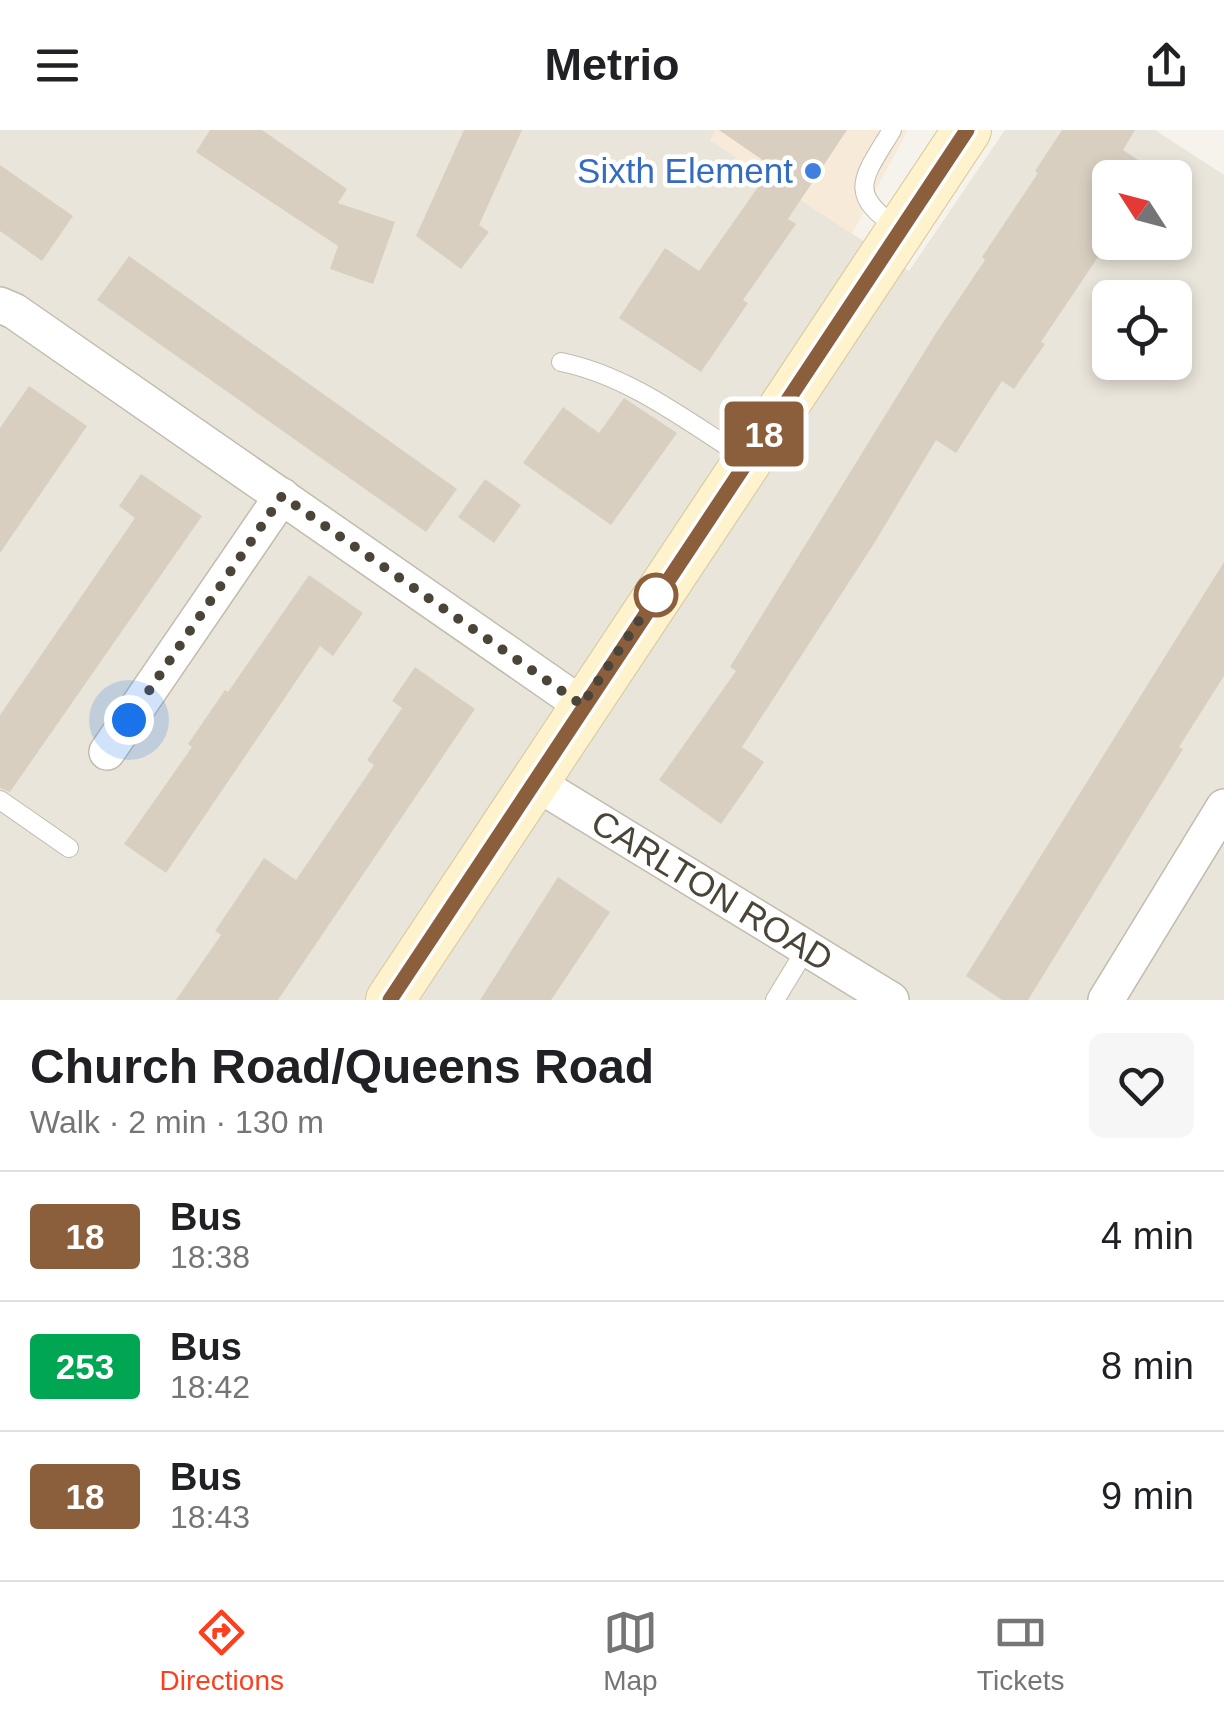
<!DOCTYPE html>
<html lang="en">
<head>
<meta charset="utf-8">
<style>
	:root { --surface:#fff; --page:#f6f6f6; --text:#202124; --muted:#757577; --line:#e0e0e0; --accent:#fc3f1d }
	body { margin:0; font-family:Helvetica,sans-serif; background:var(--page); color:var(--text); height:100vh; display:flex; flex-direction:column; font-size:38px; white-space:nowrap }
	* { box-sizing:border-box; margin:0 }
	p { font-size:32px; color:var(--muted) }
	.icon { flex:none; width:55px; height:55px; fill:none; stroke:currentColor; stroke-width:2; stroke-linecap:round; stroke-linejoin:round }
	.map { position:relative; height:870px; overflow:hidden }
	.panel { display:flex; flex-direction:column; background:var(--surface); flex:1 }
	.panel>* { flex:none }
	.badge { padding:0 20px; border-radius:8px; font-size:35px; line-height:65px }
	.needle { width:65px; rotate:306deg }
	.controls { position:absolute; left:1092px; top:30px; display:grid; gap:20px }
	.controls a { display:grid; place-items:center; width:100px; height:100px; border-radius:15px; background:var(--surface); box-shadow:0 5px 15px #0003; font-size:50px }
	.you { position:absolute; width:50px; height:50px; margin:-25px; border:8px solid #fff; border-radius:50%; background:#1a73e8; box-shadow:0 0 0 15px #1a73e833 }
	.map>.badge { position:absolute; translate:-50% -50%; box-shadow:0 0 0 5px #fff }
	.round { display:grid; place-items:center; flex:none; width:105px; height:105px; border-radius:15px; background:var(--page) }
	.headline { display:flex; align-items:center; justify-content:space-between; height:170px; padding:0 30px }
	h1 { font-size:48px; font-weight:800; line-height:75px }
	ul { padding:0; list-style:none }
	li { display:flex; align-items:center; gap:30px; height:130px; padding:0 30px; border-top:2px solid var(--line) }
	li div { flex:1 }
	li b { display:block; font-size:38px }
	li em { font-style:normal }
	li .badge { min-width:110px; font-weight:700; text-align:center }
	header { display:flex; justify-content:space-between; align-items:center; height:130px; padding:0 30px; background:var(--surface); font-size:45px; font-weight:800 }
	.dock { display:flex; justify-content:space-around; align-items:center; height:140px; border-top:2px solid var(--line); background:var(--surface); font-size:28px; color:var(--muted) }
	.dock a { display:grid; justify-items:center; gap:5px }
	.dock .active { color:var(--accent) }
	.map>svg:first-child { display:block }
	.residential { fill:#eae5da; fill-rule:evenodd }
	.commercial { fill:#f7ead8 }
	.building { fill:#d8cfc1 }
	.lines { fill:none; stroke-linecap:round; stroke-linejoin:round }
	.lane-casing { stroke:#c2bbae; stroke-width:20 }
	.street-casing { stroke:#c2bbae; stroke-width:38 }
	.secondary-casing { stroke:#d6c79b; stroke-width:50 }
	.lane { stroke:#fff; stroke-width:18 }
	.street { stroke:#fff; stroke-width:35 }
	.secondary { stroke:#fff3cd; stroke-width:48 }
	.line-casing { stroke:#fff; stroke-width:22 }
	.line { stroke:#8b5e3c; stroke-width:15 }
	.walk { stroke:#4b4439; stroke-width:10; stroke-dasharray:0 18 }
	.shop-dot { fill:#3f7fe0; stroke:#fff; stroke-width:4 }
	.stop-dot { fill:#fff; stroke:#8b5e3c; stroke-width:5 }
	.labels { text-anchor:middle; stroke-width:9; stroke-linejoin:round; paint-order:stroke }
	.shop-label { font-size:35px; fill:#366cbe; stroke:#fff; text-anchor:end }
	.street-label { font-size:35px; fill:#4b4439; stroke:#fff }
</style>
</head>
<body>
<header><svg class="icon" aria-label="menu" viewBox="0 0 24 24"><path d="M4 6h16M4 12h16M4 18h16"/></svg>Metrio<svg class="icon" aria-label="share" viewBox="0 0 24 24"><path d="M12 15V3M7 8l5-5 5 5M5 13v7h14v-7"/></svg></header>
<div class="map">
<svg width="1224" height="870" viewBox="0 0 1224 870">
	<rect width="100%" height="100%" fill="#f6f3ec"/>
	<path class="residential" d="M0,0H716L710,10L909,141L1005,0H1155L1224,45V870H0ZM1110,48H1175V112H1110ZM1110,168H1175V232H1110Z"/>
	<polygon class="commercial" points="716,0 908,0 852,104 710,10"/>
	<g class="building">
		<polygon points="210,0 262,0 347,59 338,73 395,92 373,154 330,139 338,116 196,22"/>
		<polygon points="464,0 522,0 479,95 489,102 461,139 416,106"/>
		<polygon points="719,0 847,0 788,89 796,94 743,170 748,173 701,242 619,188 665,118 699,141 765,47 763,45 770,35"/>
		<polygon points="1062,0 1135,0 1123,20 1165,48 1110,48 1110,109 1041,212 1045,214 1014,259 1002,251 956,323 936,310 875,412 742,617 764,632 721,694 659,650 736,541 730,537 936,203 985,130 982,127 1038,43 1035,41"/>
		<polygon points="0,35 73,86 42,131 0,101"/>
		<polygon points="129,126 457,359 426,402 97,170"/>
		<polygon points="29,256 87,296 0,423 0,298"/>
		<polygon points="624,268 677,303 611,395 523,333 563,277 599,303"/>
		<polygon points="141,344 202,386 10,662 0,658 0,585 135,388 119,376"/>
		<polygon points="485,349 521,375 494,413 458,387"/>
		<polygon points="1224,432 1224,546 1179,617 1183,619 1028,870 1002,870 966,846"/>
		<polygon points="309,445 363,483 333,526 320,516 166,743 124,714 192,617 188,614 225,560 228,562"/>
		<polygon points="415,537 475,579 278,870 176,870 221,805 215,801 264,728 296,750 374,635 367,630 402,578 392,571"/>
		<polygon points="558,747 610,782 551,870 480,870"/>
	</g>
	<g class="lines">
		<defs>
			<g id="lane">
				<path d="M892,0C863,48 845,64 900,99"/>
				<path d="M561,232C630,246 688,292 747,329"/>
				<polyline points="0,670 69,718"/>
				<polyline points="775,870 806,819"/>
			</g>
			<g id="street">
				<polyline points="0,175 14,181 582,575"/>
				<polyline points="107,622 282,366"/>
				<path id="s1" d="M533,651L891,870"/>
				<polyline points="1106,870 1224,677"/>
			</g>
			<polyline id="secondary" points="390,870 967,0"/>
		</defs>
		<use href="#lane" class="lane-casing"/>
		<use href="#street" class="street-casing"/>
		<use href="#secondary" class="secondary-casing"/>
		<use href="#lane" class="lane"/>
		<use href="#street" class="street"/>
		<use href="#secondary" class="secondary"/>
	</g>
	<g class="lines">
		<defs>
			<polyline id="line" points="390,870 967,0"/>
		</defs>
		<use href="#line" class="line-casing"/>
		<use href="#line" class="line"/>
		<polyline class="walk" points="129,590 282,366 582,575 665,452 656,465"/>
	</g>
	<circle class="shop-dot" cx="813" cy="41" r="10"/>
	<circle class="stop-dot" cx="656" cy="465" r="20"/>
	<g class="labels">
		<g class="shop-label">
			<text x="793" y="53">Sixth Element</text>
		</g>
		<g class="street-label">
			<text dy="12" stroke="none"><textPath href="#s1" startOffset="210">CARLTON ROAD</textPath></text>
		</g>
	</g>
</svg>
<div class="controls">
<a><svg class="needle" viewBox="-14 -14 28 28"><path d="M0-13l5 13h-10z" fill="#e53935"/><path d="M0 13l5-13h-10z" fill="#757577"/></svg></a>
<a><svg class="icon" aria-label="locate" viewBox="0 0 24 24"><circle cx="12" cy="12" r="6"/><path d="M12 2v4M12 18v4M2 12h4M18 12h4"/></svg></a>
</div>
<div class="you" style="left:129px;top:590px"></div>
<b class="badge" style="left:764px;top:304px;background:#8b5e3c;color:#fff">18</b>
</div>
<section class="panel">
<div class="headline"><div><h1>Church Road/Queens Road</h1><p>Walk · 2 min · 130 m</p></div><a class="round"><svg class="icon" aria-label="heart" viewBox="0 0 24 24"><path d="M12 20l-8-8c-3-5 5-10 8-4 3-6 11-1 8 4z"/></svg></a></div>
<ul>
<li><span class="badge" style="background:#8b5e3c;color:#fff">18</span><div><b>Bus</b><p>18:38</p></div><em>4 min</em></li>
<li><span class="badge" style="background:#00a651;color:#fff">253</span><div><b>Bus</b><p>18:42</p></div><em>8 min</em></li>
<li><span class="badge" style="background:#8b5e3c;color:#fff">18</span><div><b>Bus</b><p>18:43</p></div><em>9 min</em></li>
</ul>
</section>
<nav class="dock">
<a class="active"><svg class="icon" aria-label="directions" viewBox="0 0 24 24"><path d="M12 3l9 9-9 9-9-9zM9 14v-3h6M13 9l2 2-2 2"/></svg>Directions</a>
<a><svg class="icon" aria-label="map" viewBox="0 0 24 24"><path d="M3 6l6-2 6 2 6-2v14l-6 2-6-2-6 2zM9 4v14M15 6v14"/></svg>Map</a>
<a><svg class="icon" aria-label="tickets" viewBox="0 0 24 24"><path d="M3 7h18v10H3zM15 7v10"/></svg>Tickets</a>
</nav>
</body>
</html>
